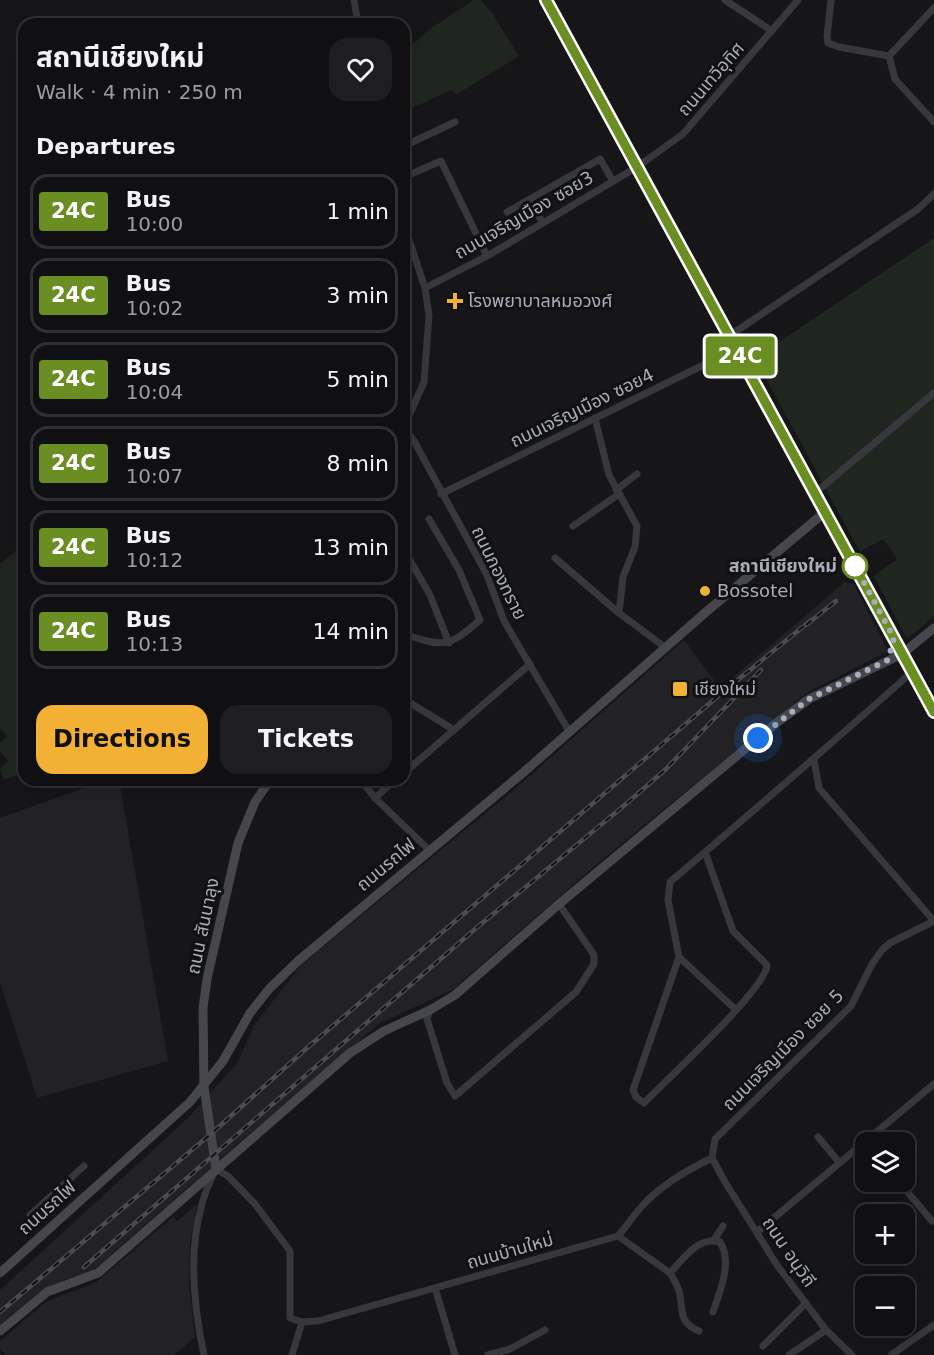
<!DOCTYPE html>
<html lang="en">
<head>
<meta charset="utf-8">
<style>
	:root { --surface:#101012; --page:#1e1e20; --text:#f1f3f6; --muted:#9c9d9f; --line:#303032; --accent:#f2b134 }
	body { margin:0; font-family:"DejaVu Sans","Noto Sans Thai",sans-serif; background:var(--page); color:var(--text); height:100vh; display:flex; flex-direction:column; font-size:22px; white-space:nowrap }
	* { box-sizing:border-box; margin:0 }
	p { font-size:20px; color:var(--muted) }
	.icon { flex:none; width:33px; height:33px; fill:none; stroke:currentColor; stroke-width:2; stroke-linecap:round; stroke-linejoin:round }
	.map { position:relative; flex:1; overflow:hidden }
	.details { position:absolute; left:18px; top:18px; width:392px; height:768px; display:flex; flex-direction:column; background:var(--surface); border-radius:18px; box-shadow:0 6px 24px #0002,0 0 0 2px var(--line) }
	.details>* { flex:none }
	.badge { padding:0 12px; border-radius:4px; font-size:21px; line-height:39px }
	.buttons { position:absolute; left:855px; top:1132px; display:grid; gap:12px }
	.buttons a { display:grid; place-items:center; width:60px; height:60px; border-radius:12px; background:var(--surface); box-shadow:0 6px 24px #0002,0 0 0 2px var(--line); font-size:30px }
	.you { position:absolute; width:30px; height:30px; margin:-15px; border:4px solid #fff; border-radius:50%; background:#1a73e8; box-shadow:0 0 0 9px #1a73e833 }
	.map>.badge { position:absolute; translate:-50% -50%; box-shadow:0 0 0 3px #fff }
	h2 { padding:0 18px; font-size:22px; line-height:54px }
	.round { display:grid; place-items:center; flex:none; width:63px; height:63px; border-radius:18px; background:var(--page) }
	.headline { display:flex; align-items:center; justify-content:space-between; height:102px; padding:0 18px }
	h1 { font-size:28px; font-weight:700; line-height:45px }
	.cta { display:flex; gap:12px; margin-top:auto; padding:12px 18px }
	.cta a { flex:1; height:69px; border-radius:18px; background:var(--accent); color:#111; font-size:24px; font-weight:700; line-height:69px; text-align:center }
	.cta a+a { background:var(--page); color:var(--text) }
	ul { padding:0; list-style:none }
	li { display:flex; align-items:center; gap:18px; height:75px; margin:0 12px 9px; padding:0 6px; border:3px solid var(--line); border-radius:18px }
	li div { flex:1 }
	li b { display:block; font-size:22px }
	li em { font-style:normal }
	li .badge { min-width:66px; font-weight:700; text-align:center }
	.map>svg:first-child { display:block }
	.built { fill:#222225 }
	.green { fill:#1e261f }
	.lines { fill:none; stroke-linecap:round; stroke-linejoin:round }
	.street { stroke:#37383d; stroke-width:7 }
	.secondary { stroke:#45474d; stroke-width:9 }
	.rail-casing { stroke:#4a4c52; stroke-width:4.5 }
	.rail { stroke:#111113; stroke-width:2; stroke-dasharray:7; stroke-linecap:butt }
	.line-casing { stroke:#fff; stroke-width:14 }
	.line { stroke:#6b8e23; stroke-width:9 }
	.walk { stroke:#a8adb8; stroke-width:6; stroke-dasharray:0 10.8 }
	.poi-dot { fill:#f2b134; stroke:#111113; stroke-width:2 }
	.stop-dot { fill:#fff; stroke:#6b8e23; stroke-width:3 }
	.labels { text-anchor:middle; stroke-width:6; stroke-linejoin:round; paint-order:stroke }
	.street-label { font-size:18px; fill:#a8adb8; stroke:#111113 }
	.poi-label { font-size:18px; fill:#a8adb8; stroke:#111113; text-anchor:start }
	.stop-label { font-size:18px; font-weight:bold; fill:#a8adb8; stroke:#111113; text-anchor:end }
</style>
</head>
<body>
<div class="map">
<svg width="934" height="1355" viewBox="0 0 934 1355">
	<rect width="100%" height="100%" fill="#161618"/>
	<g class="built">
		<polygon points="845,582 854,584 888,651 805,694 597,864 452,990 380,1023 248,1135 91,1272 67,1279 38,1293 0,1325 0,1290 190,1116 237,1063 255,1024 302,964 516,788 684,640 720,688"/>
		<polygon points="106,780 119,780 168,1061 37,1098 0,982 0,818"/>
		<polygon points="197,1204 190,1242 189,1285 195,1337 174,1355 5,1355 0,1348 0,1341 47,1301 95,1283 173,1217 177,1221"/>
	</g>
	<g class="green">
		<polygon points="474,0 481,0 492,13 519,56 457,94 451,90 404,112 404,52 430,29"/>
		<polygon points="934,238 934,617 907,639 874,576 897,559 883,539 860,552 755,358"/>
		<polygon points="24,544 24,773 4,780 0,769 8,761 0,751 0,743 7,736 0,728 0,564"/>
	</g>
	<g class="lines">
		<g class="street">
			<polyline points="354,0 358,24"/>
			<polyline points="725,0 772,31"/>
			<polyline points="831,0 827,36 828,43 839,47 889,56"/>
			<polyline points="889,56 895,79 934,122"/>
			<polyline points="889,56 934,8"/>
			<polyline points="404,146 455,122"/>
			<polyline points="404,177 441,161 487,256"/>
			<polyline points="529,200 543,223"/>
			<polyline points="507,212 600,159 613,181"/>
			<polyline points="404,224 425,288 429,316 424,382 404,427 414,441 486,573 504,621 569,731"/>
			<polyline points="425,288 487,256 543,223 637,167 683,134 798,0"/>
			<polyline points="729,336 918,209 934,194"/>
			<polyline points="595,418 609,475 637,526 635,547 623,577 619,613"/>
			<polyline points="616,490 637,474"/>
			<polyline points="815,493 934,393"/>
			<polyline points="441,494 736,349"/>
			<polyline points="573,526 619,494"/>
			<polyline points="404,550 430,595 449,643"/>
			<polyline points="555,558 619,613 666,648"/>
			<path d="M404,634C443,647 448,648 480,620L459,570L429,519"/>
			<polyline points="404,699 454,730"/>
			<polyline points="404,758 412,765"/>
			<polyline points="814,760 819,788 934,921"/>
			<polyline points="404,773 530,664"/>
			<polyline points="256,780 265,787"/>
			<polyline points="361,780 375,798 429,850"/>
			<polyline points="375,798 395,780"/>
			<path d="M705,852L733,931L767,965C767,988 664,1082 644,1103L636,1097L633,1090L679,957L668,900L670,882C751,813 832,743 912,672"/>
			<polyline points="679,957 736,1010"/>
			<polyline points="430,1010 427,1019 447,1083 455,1096 576,992 594,964 594,955 559,904"/>
			<polyline points="818,1137 839,1162"/>
			<polyline points="712,1158 715,1139 851,1006 872,964 882,950 890,943 934,921"/>
			<polyline points="712,1158 725,1182 777,1265 826,1330 852,1355"/>
			<polyline points="899,1182 932,1221"/>
			<polyline points="30,1215 84,1166"/>
			<polyline points="757,1232 934,1084"/>
			<path d="M618,1236L670,1273C683,1259 698,1236 720,1242C733,1262 720,1291 713,1312"/>
			<polyline points="714,1240 723,1226"/>
			<path d="M670,1273C674,1280 679,1287 680,1295C683,1313 679,1322 699,1331"/>
			<polyline points="435,1288 455,1355"/>
			<polyline points="763,1346 806,1303"/>
			<path d="M204,1355C194,1308 188,1255 201,1208C204,1194 210,1181 216,1169L228,1176L255,1204L290,1251V1318L302,1322L318,1321L618,1236C626,1227 633,1216 642,1206C660,1186 687,1170 712,1158"/>
			<polyline points="292,1355 302,1322"/>
			<polyline points="488,1355 510,1349 545,1330"/>
			<polyline points="789,1355 826,1330"/>
			<polyline points="891,1355 934,1325"/>
		</g>
		<g class="secondary">
			<polyline points="546,0 934,712"/>
			<polyline points="404,428 404,427"/>
			<polyline points="216,1169 204,1087 203,1008 207,979 238,843 255,802 270,780"/>
			<polyline points="0,1273 190,1102 223,1061 250,1013 269,989 298,961 525,771 706,612 825,512"/>
			<polyline points="0,1331 47,1292 98,1273 350,1053 384,1031 430,1010 455,995 559,904 775,724 809,699 902,654 934,628"/>
		</g>
		<defs>
			<g id="rail">
				<polyline points="806,625 836,601"/>
				<polyline points="84,1267 481,924 626,804 666,769 761,670"/>
				<polyline points="0,1312 212,1133 307,1048 723,692 810,621"/>
			</g>
		</defs>
		<use href="#rail" class="rail-casing"/>
		<use href="#rail" class="rail"/>
	</g>
	<g class="lines">
		<defs>
			<polyline id="line" points="546,0 934,712"/>
		</defs>
		<use href="#line" class="line-casing"/>
		<use href="#line" class="line"/>
		<polyline class="walk" points="758,738 809,699 888,660 894,638 855,566"/>
	</g>
	<g class="poi-dot">
		<path d="M452 292h6v6h6v6h-6v6h-6v-6h-6v-6h6z"/>
		<circle cx="705" cy="591" r="6"/>
		<rect x="672" y="681" width="16" height="16" rx="3"/>
	</g>
	<circle class="stop-dot" cx="855" cy="566" r="12"/>
	<g class="labels">
		<g class="street-label">
			<text transform="translate(711 79) rotate(-49)" y="6">ถนนเทวีอุทิศ</text>
			<text transform="translate(524 215) rotate(-30)" y="6">ถนนเจริญเมือง ซอย3</text>
			<text transform="translate(582 408) rotate(-26)" y="6">ถนนเจริญเมือง ซอย4</text>
			<text transform="translate(499 573) rotate(64)" y="6">ถนนกองทราย</text>
			<text transform="translate(386 865) rotate(-40)" y="6">ถนนรถไฟ</text>
			<text transform="translate(203 926) rotate(-78)" y="6">ถนน สันนาลุง</text>
			<text transform="translate(783 1050) rotate(-45)" y="6">ถนนเจริญเมือง ซอย 5</text>
			<text transform="translate(47 1208) rotate(-42)" y="6">ถนนรถไฟ</text>
			<text transform="translate(510 1251) rotate(-16)" y="6">ถนนบ้านใหม่</text>
			<text transform="translate(789 1252) rotate(56)" y="6">ถนน อนุวิถี</text>
		</g>
		<g class="poi-label">
			<text x="468" y="307">โรงพยาบาลหมอวงศ์</text>
			<text x="717" y="597">Bossotel</text>
			<text x="694" y="695">เชียงใหม่</text>
		</g>
		<g class="stop-label">
			<text x="837" y="572">สถานีเชียงใหม่</text>
		</g>
	</g>
</svg>
<div class="buttons">
<a><svg class="icon" aria-label="layers" viewBox="0 0 24 24"><path d="M12 4l9 5-9 5-9-5zM3 14l9 5 9-5"/></svg></a>
<a>+</a>
<a>−</a>
</div>
<div class="you" style="left:758px;top:738px"></div>
<b class="badge" style="left:740px;top:356px;background:#6b8e23;color:#fff">24C</b>
<section class="details">
<div class="headline"><div><h1>สถานีเชียงใหม่</h1><p>Walk · 4 min · 250 m</p></div><a class="round"><svg class="icon" aria-label="heart" viewBox="0 0 24 24"><path d="M12 20l-8-8c-3-5 5-10 8-4 3-6 11-1 8 4z"/></svg></a></div>
<h2>Departures</h2>
<ul>
<li><span class="badge" style="background:#6b8e23;color:#fff">24C</span><div><b>Bus</b><p>10:00</p></div><em>1 min</em></li>
<li><span class="badge" style="background:#6b8e23;color:#fff">24C</span><div><b>Bus</b><p>10:02</p></div><em>3 min</em></li>
<li><span class="badge" style="background:#6b8e23;color:#fff">24C</span><div><b>Bus</b><p>10:04</p></div><em>5 min</em></li>
<li><span class="badge" style="background:#6b8e23;color:#fff">24C</span><div><b>Bus</b><p>10:07</p></div><em>8 min</em></li>
<li><span class="badge" style="background:#6b8e23;color:#fff">24C</span><div><b>Bus</b><p>10:12</p></div><em>13 min</em></li>
<li><span class="badge" style="background:#6b8e23;color:#fff">24C</span><div><b>Bus</b><p>10:13</p></div><em>14 min</em></li>
</ul>
<div class="cta"><a>Directions</a><a>Tickets</a></div>
</section>
</div>
</body>
</html>
